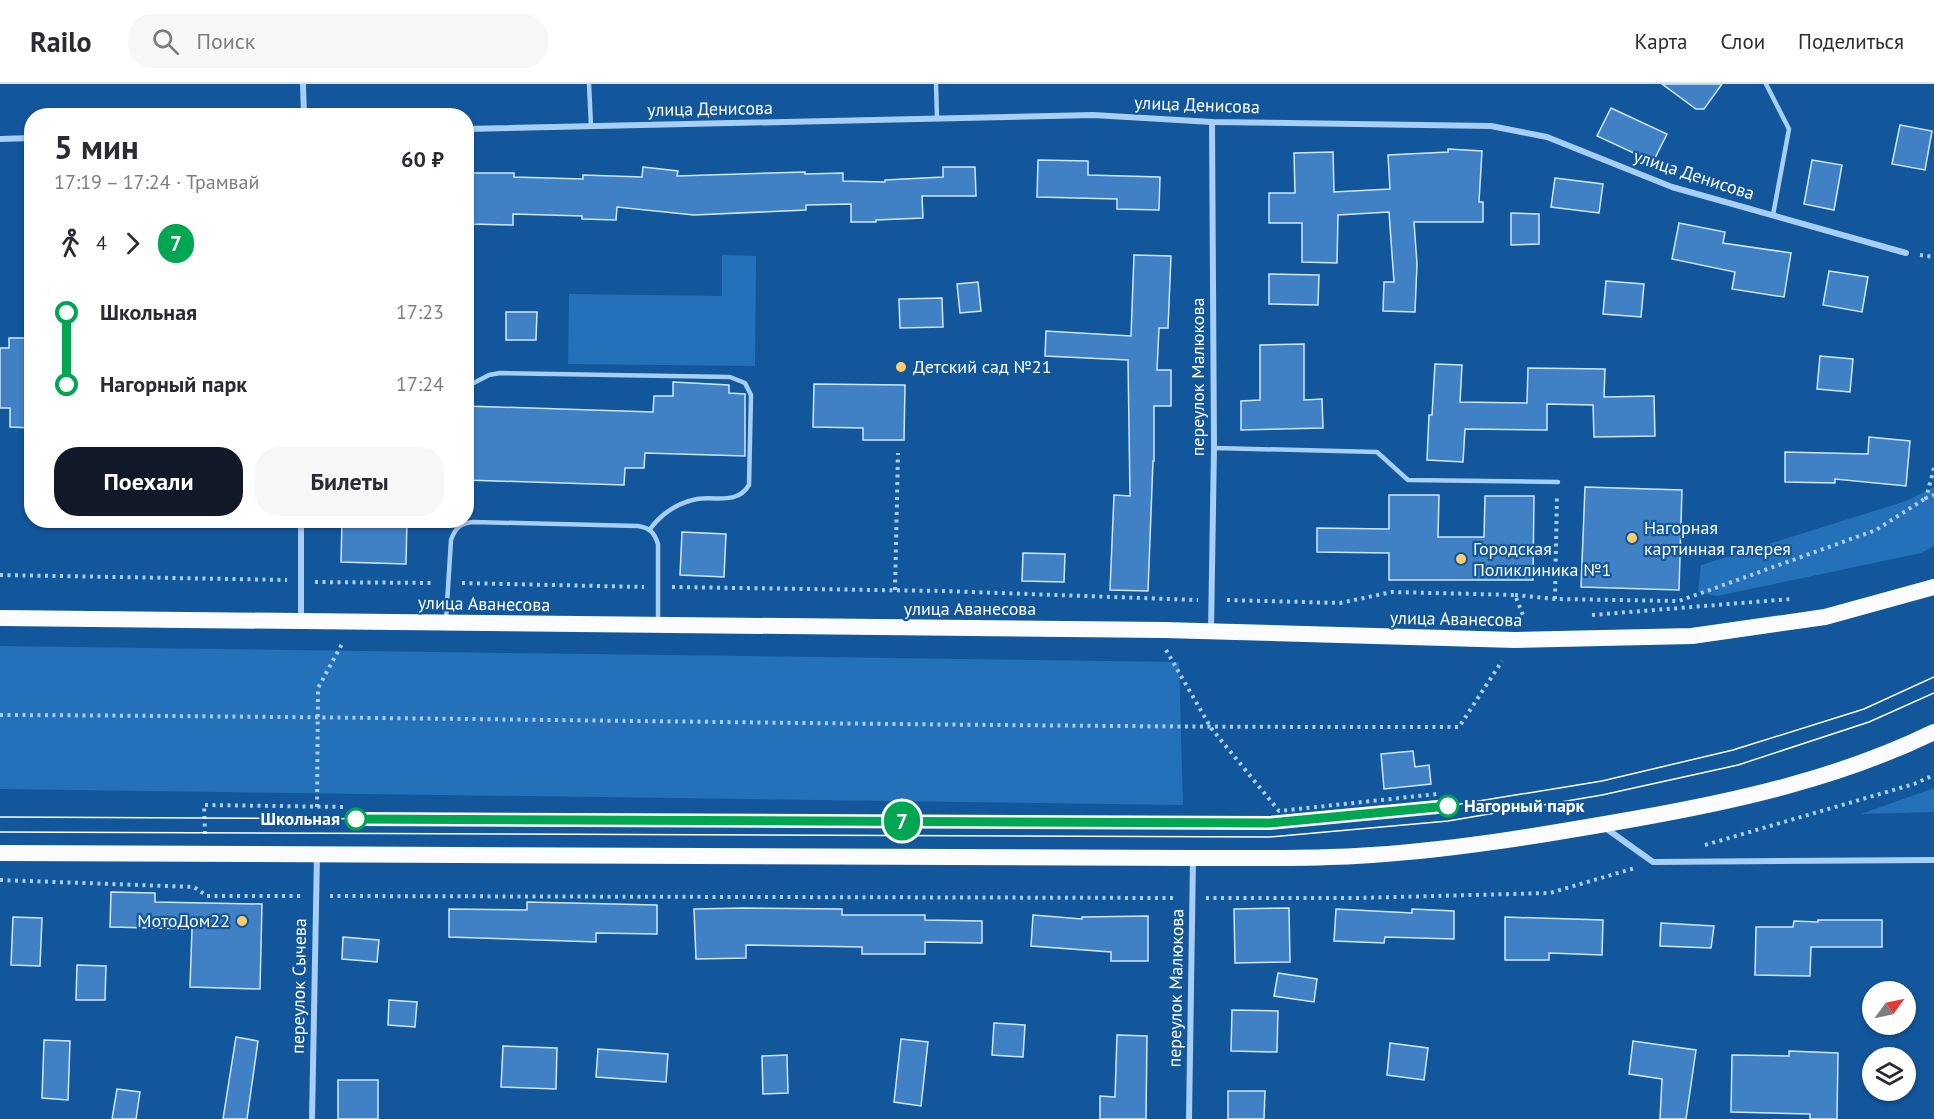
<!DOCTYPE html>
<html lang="ru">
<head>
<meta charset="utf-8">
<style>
	:root { --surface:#fff; --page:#f7f7f7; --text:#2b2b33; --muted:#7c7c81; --line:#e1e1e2; --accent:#111827 }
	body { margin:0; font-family:"PT Sans",sans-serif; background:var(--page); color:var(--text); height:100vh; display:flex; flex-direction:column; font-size:22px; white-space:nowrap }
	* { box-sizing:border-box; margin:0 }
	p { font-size:20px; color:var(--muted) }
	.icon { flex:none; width:33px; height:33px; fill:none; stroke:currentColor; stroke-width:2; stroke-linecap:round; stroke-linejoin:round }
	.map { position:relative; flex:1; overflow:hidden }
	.side { position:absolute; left:24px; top:24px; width:450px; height:420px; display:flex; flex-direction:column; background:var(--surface); border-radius:24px; box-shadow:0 2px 4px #0004 }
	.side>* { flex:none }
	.badge { padding:0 12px; border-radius:20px; font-size:21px; line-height:39px }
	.needle { width:39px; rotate:57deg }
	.controls { position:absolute; left:1862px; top:897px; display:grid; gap:12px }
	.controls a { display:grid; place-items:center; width:54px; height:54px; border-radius:50%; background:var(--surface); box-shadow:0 2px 4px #0004; font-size:30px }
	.map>.badge { position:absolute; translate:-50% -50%; box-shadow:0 0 0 3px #fff }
	.legs { display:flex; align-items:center; gap:9px; height:66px; padding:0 30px; font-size:20px }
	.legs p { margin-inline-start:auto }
	.headline { display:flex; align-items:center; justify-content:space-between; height:102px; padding:0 30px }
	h1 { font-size:33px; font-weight:800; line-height:45px }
	.primary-button { display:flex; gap:12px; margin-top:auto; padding:12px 30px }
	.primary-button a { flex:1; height:69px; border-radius:24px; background:var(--accent); color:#fff; font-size:24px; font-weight:800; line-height:69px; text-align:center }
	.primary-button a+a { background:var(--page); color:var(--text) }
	ul { padding:0 30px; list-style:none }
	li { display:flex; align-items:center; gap:21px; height:72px; font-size:22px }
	li i { display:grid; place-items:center; width:9px; height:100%; margin:0 8px; background:currentColor }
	li i::after { content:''; width:15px; height:15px; margin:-8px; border:4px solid; border-radius:50%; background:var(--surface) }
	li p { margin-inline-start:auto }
	li:first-child i { background:linear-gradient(#0000 50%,currentColor 0) }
	li:last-child i { background:linear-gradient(currentColor 50%,#0000 0) }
	header { display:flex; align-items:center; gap:36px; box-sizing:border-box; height:84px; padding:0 30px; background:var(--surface); border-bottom:2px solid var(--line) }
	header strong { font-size:28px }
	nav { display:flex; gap:33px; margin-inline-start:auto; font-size:21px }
	.search { width:420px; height:54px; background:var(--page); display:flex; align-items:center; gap:15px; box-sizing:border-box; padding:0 21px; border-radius:24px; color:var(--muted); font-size:22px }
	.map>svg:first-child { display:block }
	.green { fill:#2571b9 }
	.building { fill:#3f81c4; stroke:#cfe7fd; stroke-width:1.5 }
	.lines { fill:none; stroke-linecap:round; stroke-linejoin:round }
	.path { stroke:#a7cef4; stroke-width:4; stroke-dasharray:3 4.5; stroke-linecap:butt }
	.service { stroke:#a7cef4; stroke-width:4.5 }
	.minor { stroke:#a7cef4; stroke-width:6 }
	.trunk { stroke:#fafcff; stroke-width:16 }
	.tram { stroke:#fff; stroke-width:1.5 }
	.line-1-casing { stroke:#fff; stroke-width:14 }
	.line-1 { stroke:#00a651; stroke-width:9 }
	.poi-dot { fill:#ffcc6a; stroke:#12569b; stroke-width:2 }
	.stop-1-dot { fill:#fff; stroke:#00a651; stroke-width:3 }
	.labels { text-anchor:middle; stroke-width:4.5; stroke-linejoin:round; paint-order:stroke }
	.street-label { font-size:18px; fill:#fff; stroke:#12569b }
	.poi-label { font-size:18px; fill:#fff; stroke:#12569b; text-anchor:start }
	.stop-label { font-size:18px; font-weight:bold; fill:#fff; stroke:#12569b; text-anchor:start }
</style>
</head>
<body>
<header>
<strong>Railo</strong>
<div class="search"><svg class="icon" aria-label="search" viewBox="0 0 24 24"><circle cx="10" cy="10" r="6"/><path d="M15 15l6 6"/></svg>Поиск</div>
<nav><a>Карта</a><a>Слои</a><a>Поделиться</a></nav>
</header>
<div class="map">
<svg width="1934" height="1035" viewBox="0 0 1934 1035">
	<rect width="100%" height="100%" fill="#12569b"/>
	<g class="green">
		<polygon points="722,171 756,172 755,282 568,280 569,210 722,212"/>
		<polygon points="1934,403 1934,462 1921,469 1717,512 1698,508 1701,481 1906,417"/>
		<polygon points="0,562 1179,578 1183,721 0,705"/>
		<polygon points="1934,704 1934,728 1861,730"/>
	</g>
	<g class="building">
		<polygon points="1662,0 1722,0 1704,25 1696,25"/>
		<polygon points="1611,24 1667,50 1653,78 1597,52"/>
		<polygon points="1900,41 1932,47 1925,86 1892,80"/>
		<polygon points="1448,65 1482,67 1479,118 1483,118 1483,138 1414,138 1417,180 1415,228 1383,227 1384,198 1394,198 1389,128 1338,131 1337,179 1302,178 1302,139 1269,139 1269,109 1295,109 1294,69 1333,68 1334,108 1390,105 1388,71 1448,68"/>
		<polygon points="1038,76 1088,77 1088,91 1160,93 1159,126 1117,125 1117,115 1037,113"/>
		<polygon points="1812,76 1842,81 1834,126 1804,120"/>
		<polygon points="643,83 678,87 677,92 805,88 805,90 843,89 843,97 885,98 885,96 943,93 943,83 975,83 976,112 922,112 923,134 876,136 876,138 851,138 851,120 806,121 806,126 694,131 617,123 616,136 582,135 582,132 513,130 513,141 471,140 472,89 514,89 514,93 583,95 583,91 642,93"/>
		<polygon points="1555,94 1603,100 1599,129 1551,123"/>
		<polygon points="1511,129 1539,130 1539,160 1511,161"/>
		<polygon points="1679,139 1725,148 1723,159 1791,169 1784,213 1732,205 1735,188 1672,175"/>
		<polygon points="1134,171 1171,172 1168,244 1159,244 1157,286 1171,286 1171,322 1154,322 1154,377 1153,377 1148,507 1110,506 1114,411 1130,412 1128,276 1045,272 1046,247 1131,252"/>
		<polygon points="1829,187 1868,193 1862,228 1823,221"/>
		<polygon points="1269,190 1319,191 1318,221 1269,220"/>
		<polygon points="1606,197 1644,200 1641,233 1603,230"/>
		<polygon points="978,198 981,227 960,229 957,200"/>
		<polygon points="942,214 943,243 900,244 899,215"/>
		<polygon points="506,228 537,228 536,256 506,256"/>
		<polygon points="9,254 32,254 32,344 10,343 10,324 0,324 0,264 9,264"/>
		<polygon points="1304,260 1304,316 1322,315 1323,344 1241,346 1241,317 1260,316 1260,261"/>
		<polygon points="1820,272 1853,275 1850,308 1817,305"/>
		<polygon points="1435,280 1462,281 1460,318 1527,319 1528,284 1605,285 1604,313 1654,312 1655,352 1594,353 1593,321 1547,320 1547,346 1465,345 1463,378 1427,376 1429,331 1432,331"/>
		<polygon points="673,298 729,301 729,309 745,310 745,372 645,369 644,384 625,384 624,401 466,396 466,322 653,328 654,312 673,312"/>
		<polygon points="814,300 905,301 904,356 863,356 863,344 813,343"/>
		<polygon points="1869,353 1910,357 1906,402 1835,395 1835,399 1785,398 1785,368 1868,370"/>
		<polygon points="1585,403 1682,406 1679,506 1581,503"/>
		<polygon points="1389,411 1439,411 1438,453 1484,453 1485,412 1534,412 1533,496 1389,496 1389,469 1317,468 1317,444 1389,445"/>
		<polygon points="342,436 407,436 406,480 341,478"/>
		<polygon points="682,448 726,450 724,493 680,491"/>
		<polygon points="1023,469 1065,470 1064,498 1022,497"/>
		<polygon points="1413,667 1415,683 1429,681 1431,700 1384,705 1381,670"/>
		<polygon points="111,808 155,809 155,818 262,820 260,905 190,903 192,845 110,843"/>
		<polygon points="527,818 657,821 657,850 596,849 596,858 449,853 449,825 527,826"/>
		<polygon points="745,824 842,825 842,831 925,831 925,836 982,837 982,859 925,858 925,870 862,870 862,863 746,861 746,874 696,875 694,825"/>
		<polygon points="1289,824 1290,878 1235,879 1234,825"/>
		<polygon points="1336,825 1412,829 1412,825 1454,827 1454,855 1385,853 1384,859 1334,857"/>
		<polygon points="1033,831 1082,835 1082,833 1148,832 1148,877 1111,877 1111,868 1031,862"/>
		<polygon points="13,833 42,834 40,882 11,881"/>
		<polygon points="1505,833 1603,836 1602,871 1549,869 1549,876 1505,876"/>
		<polygon points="1818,836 1882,836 1882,863 1811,863 1810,892 1755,891 1756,843 1793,843 1794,837 1818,838"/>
		<polygon points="1661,839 1714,842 1711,864 1660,862"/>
		<polygon points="343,853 379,856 377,878 342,875"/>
		<polygon points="77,881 106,882 105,916 76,916"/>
		<polygon points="1278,889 1317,895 1314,918 1274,912"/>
		<polygon points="389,916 417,918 415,943 388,941"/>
		<polygon points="1232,926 1278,927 1277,968 1231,967"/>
		<polygon points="994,939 1025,941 1023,973 992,971"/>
		<polygon points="1117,951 1147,952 1146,1035 1100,1035 1100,1012 1115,1013"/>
		<polygon points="236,953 258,957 247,1035 223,1035"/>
		<polygon points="901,955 928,958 921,1022 894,1018"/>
		<polygon points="44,956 70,957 68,1016 42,1014"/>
		<polygon points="1633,957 1696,966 1686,1035 1660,1035 1662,995 1629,990"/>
		<polygon points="1390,959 1428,964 1424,996 1387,991"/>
		<polygon points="503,962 557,964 556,1005 501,1003"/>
		<polygon points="598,965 668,970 666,998 596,993"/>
		<polygon points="1789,967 1838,969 1837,1035 1810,1035 1810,1030 1731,1028 1732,971 1789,972"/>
		<polygon points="787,971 788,1009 763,1010 762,972"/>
		<rect x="338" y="996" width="40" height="39"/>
		<polygon points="117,1005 140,1008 136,1035 112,1035"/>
		<polygon points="1228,1007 1265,1007 1264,1035 1228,1035"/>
	</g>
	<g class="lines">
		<g class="path">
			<polyline points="1920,171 1934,173"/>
			<polyline points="1934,384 1926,414 1934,411"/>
			<polyline points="0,491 287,496"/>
			<polyline points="315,498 434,499"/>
			<polyline points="462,499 644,503"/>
			<polyline points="672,503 943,507 1198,516"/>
			<polyline points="895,506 898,369"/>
			<polyline points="1515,511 1555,515 1679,517 1876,446 1926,414"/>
			<polyline points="1555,515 1557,410"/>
			<polyline points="1227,516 1340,519 1392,508 1515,511 1524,534"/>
			<polyline points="1592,531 1791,515"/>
			<polyline points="1166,566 1211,644 1279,727 1437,710"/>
			<path d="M0,631C486,633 973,644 1459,643L1502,577"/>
			<polyline points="317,723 318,604 342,560"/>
			<polyline points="205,750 204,721 345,723"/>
			<polyline points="1705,761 1914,700 1934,691"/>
			<polyline points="0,796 194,803 207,812 301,812"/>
			<polyline points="330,812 1177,814"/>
			<polyline points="1206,814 1357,814 1550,809 1635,784"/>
		</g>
		<g class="service">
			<polyline points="589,0 591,42"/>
			<polyline points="936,0 937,34"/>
			<polyline points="1766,0 1789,45 1773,131"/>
			<path d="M466,303L489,291L500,289L730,293L745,299L751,311L749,401C737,421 716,412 697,415C677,419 662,429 650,445"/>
			<polyline points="1214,364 1377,368 1408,396 1558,398"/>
			<path d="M446,536L451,456C455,444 461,439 473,438L638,442C650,444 654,448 658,460V538"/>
		</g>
		<g class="minor">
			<polyline points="303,0 304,32"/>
			<polyline points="466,45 1093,31 1212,38 1491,42 1547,53 1672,103 1906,169"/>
			<polyline points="0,55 32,54"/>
			<polyline points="301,535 301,436"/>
			<polyline points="1211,547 1214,364 1212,38"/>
			<polyline points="1604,743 1653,778 1934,776"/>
			<polyline points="312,1035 317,771"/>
			<polyline points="1189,1035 1193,775"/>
		</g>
		<g class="trunk">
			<polyline points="0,534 1164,546 1515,556 1692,552 1825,533 1934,503"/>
			<path d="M0,769L1193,774C1247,774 1302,775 1356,772C1449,767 1543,751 1634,735C1736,717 1840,694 1934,648"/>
		</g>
		<g class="tram">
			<polyline points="0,733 1268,739 1448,722 1602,697 1733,666 1864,625 1934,593"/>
			<polyline points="0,748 1270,753 1448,737 1602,711 1738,681 1869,638 1934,609"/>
		</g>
	</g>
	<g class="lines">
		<defs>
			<polyline id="line-1" points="356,735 1269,739 1448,722"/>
		</defs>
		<use href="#line-1" class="line-1-casing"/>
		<use href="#line-1" class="line-1"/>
	</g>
	<g class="poi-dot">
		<circle cx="901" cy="283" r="6"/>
		<circle cx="1632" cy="454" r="6"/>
		<circle cx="1461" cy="475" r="6"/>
		<circle cx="242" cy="837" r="6"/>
	</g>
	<g class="stop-1-dot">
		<circle cx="1448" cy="722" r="10"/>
		<circle cx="356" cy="735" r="10"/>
	</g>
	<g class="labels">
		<g class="street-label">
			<text transform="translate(1197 21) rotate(2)" y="6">улица Денисова</text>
			<text transform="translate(710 25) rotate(-1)" y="6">улица Денисова</text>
			<text transform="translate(1694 91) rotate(18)" y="6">улица Денисова</text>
			<text transform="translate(1198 293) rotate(-90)" y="6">переулок Малюкова</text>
			<text transform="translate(484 520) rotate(1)" y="6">улица Аванесова</text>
			<text x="970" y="531">улица Аванесова</text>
			<text transform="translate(1456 535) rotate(1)" y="6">улица Аванесова</text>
			<text transform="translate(299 902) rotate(-89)" y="6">переулок Сычева</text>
			<text transform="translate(1176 904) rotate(-89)" y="6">переулок Малюкова</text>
		</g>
		<g class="poi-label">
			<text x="913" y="289">Детский сад №21</text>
			<text x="1644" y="450">Нагорная<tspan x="1644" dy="21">картинная галерея</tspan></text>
			<text x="1473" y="471">Городская<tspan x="1473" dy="21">Поликлиника №1</tspan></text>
			<text x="230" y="843" text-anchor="end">МотоДом22</text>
		</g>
		<g class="stop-label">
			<text x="1464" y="728">Нагорный парк</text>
			<text x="340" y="741" text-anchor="end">Школьная</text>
		</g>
	</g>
</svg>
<div class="controls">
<a><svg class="needle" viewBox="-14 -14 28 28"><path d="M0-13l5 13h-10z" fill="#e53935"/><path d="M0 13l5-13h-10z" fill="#7c7c81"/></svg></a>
<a><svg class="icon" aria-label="layers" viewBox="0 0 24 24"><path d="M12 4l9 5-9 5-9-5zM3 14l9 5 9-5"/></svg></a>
</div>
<b class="badge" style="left:902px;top:737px;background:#00a651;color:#fff">7</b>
<section class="side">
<div class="headline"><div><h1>5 мин</h1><p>17:19 – 17:24 · Трамвай</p></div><b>60 ₽</b></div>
<div class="legs"><svg class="icon" aria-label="walk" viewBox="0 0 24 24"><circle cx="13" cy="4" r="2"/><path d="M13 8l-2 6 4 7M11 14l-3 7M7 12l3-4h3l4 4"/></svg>4<svg class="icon" aria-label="forward" viewBox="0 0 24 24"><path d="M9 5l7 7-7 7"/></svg><b class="badge" style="background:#00a651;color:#fff">7</b></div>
<ul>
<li><i style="color:#00a651"></i><b>Школьная</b><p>17:23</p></li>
<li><i style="color:#00a651"></i><b>Нагорный парк</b><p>17:24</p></li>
</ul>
<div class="primary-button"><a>Поехали</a><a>Билеты</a></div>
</section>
</div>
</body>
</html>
